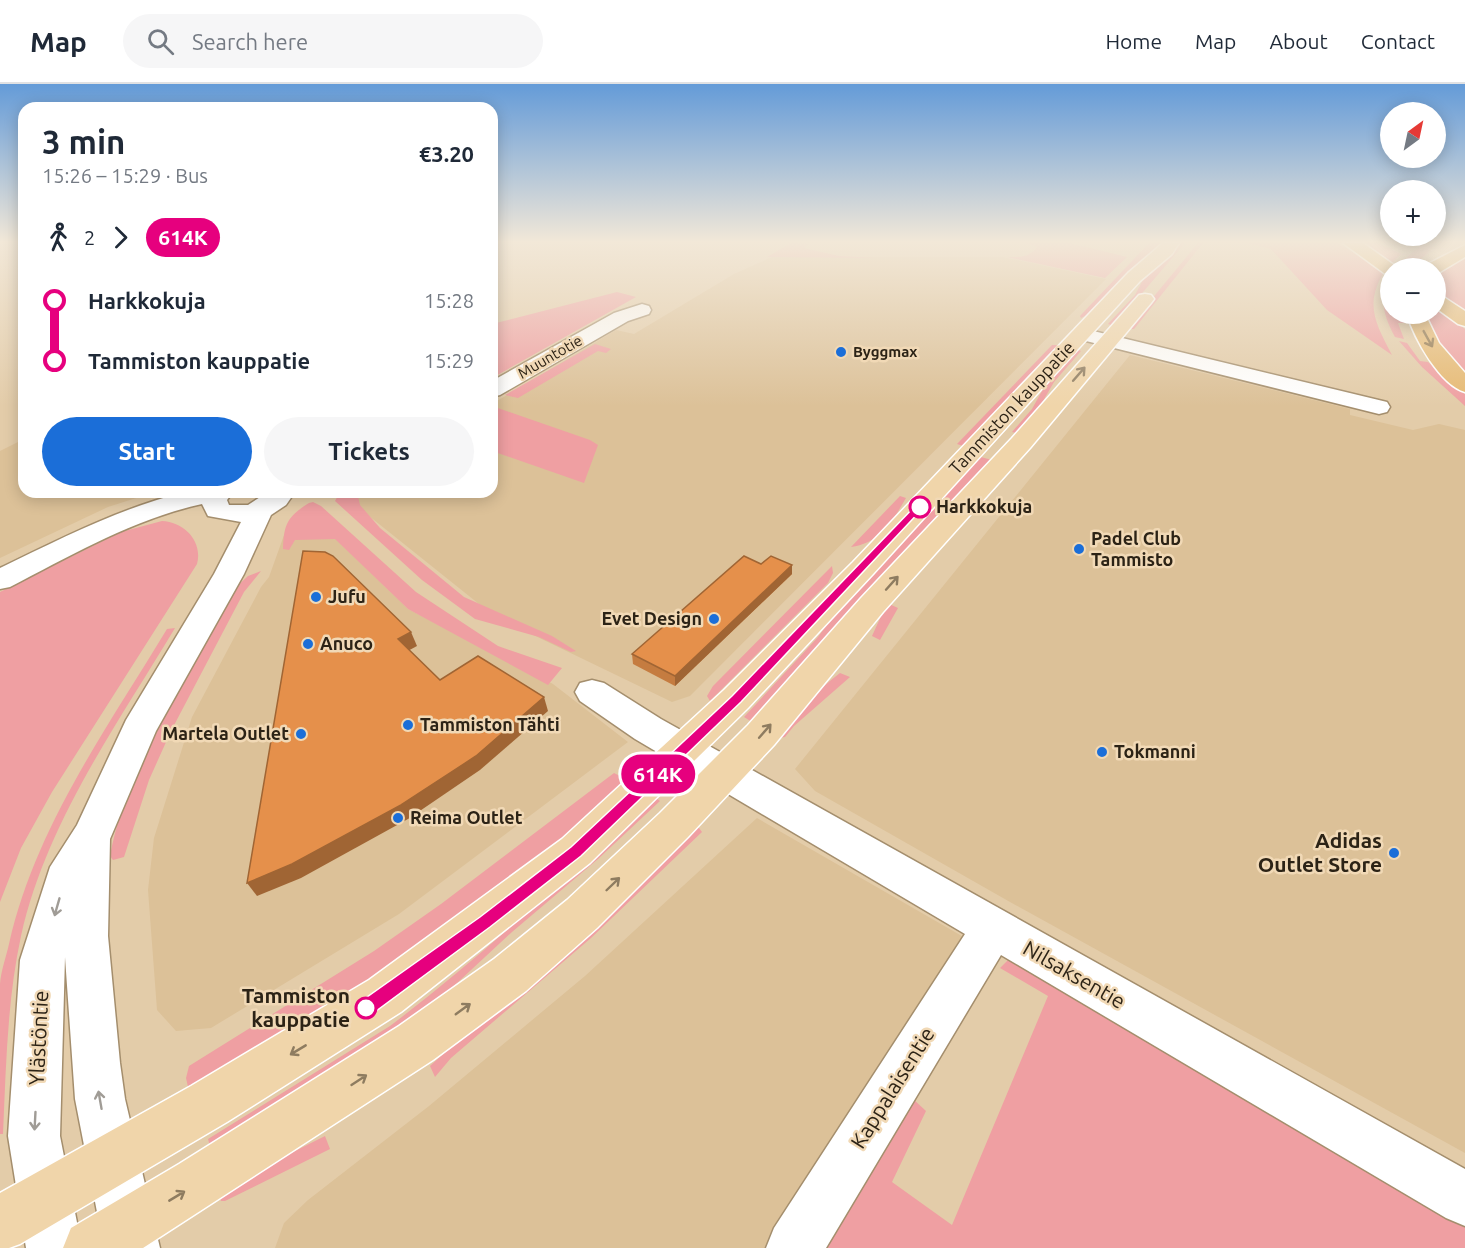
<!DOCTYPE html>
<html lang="en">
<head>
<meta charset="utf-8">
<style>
	:root { --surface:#fff; --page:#f6f6f7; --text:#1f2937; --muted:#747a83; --line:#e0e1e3; --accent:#1b6ed8 }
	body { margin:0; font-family:Ubuntu,sans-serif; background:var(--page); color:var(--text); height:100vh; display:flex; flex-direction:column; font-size:22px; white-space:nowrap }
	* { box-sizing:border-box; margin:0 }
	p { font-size:20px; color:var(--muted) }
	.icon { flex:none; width:33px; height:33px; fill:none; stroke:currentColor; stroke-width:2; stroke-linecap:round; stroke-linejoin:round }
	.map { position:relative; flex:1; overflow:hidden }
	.sheet { position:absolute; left:18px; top:18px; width:480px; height:396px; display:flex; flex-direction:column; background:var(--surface); border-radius:18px; box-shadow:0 3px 15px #0003 }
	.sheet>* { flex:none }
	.badge { padding:0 12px; border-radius:20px; font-size:21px; line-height:39px }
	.needle { width:39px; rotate:33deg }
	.fabs { position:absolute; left:1380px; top:18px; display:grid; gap:12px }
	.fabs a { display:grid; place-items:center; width:66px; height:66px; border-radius:50%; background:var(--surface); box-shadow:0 3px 15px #0003; font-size:30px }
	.map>.badge { position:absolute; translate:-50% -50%; box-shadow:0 0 0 3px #fff }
	.legs { display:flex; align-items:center; gap:9px; height:66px; padding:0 24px; font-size:20px }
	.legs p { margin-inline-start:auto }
	.summary { display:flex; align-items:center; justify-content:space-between; height:102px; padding:0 24px }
	h1 { font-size:33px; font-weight:600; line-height:45px }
	.primary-button { display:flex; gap:12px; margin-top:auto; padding:12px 24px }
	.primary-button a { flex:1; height:69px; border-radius:36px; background:var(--accent); color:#fff; font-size:24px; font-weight:600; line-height:69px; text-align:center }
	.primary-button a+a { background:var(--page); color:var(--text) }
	ul { padding:0 24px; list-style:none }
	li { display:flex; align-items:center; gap:21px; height:60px; font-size:22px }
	li i { display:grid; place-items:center; width:9px; height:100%; margin:0 8px; background:currentColor }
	li i::after { content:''; width:15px; height:15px; margin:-8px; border:4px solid; border-radius:50%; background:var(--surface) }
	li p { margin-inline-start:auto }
	li:first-child i { background:linear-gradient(#0000 50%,currentColor 0) }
	li:last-child i { background:linear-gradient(currentColor 50%,#0000 0) }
	header { display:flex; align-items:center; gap:36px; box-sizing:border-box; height:84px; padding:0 30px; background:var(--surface); border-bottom:2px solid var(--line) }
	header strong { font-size:28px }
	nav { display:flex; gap:33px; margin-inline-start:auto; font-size:21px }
	.search { width:420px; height:54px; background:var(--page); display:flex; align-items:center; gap:15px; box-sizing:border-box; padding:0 21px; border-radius:33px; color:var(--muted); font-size:22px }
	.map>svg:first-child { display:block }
	.built { fill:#dcc198 }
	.green { fill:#ef9fa2 }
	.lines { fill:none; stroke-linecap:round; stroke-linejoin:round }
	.minor-casing { stroke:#a48e6d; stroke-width:3 }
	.major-casing { stroke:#fff; stroke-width:3 }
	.highway-casing { stroke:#fff; stroke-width:3 }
	.minor { fill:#fff; fill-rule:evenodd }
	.major { fill:#f0d5aa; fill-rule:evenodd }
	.highway { fill:#e6b972; fill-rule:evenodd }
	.wall { fill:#c57c40 }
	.shaded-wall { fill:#a06534 }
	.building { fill:#e5904b; stroke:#a06534; stroke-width:1.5 }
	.oneway { stroke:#896e44 }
	.oneway2 { stroke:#8e7c60 }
	.oneway3 { stroke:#a09c96 }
	.line-1 { fill:#e6007e; stroke:#fff; stroke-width:1.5 }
	.poi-dot { fill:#1b6ed8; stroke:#f1d9b6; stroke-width:2 }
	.stop-1-dot { fill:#fff; stroke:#e6007e; stroke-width:3 }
	.labels { text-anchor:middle; stroke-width:5; stroke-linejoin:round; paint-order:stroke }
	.far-poi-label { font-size:15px; font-weight:bold; fill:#2c2316; stroke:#f1d9b6; text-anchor:start }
	.far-street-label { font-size:15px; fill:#2c2316; stroke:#f1d9b6 }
	.street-label { font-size:18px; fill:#2c2316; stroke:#f1d9b6 }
	.stop-label { font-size:18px; font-weight:bold; fill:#2c2316; stroke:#f1d9b6; text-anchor:start }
	.poi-label { font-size:18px; font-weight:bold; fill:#2c2316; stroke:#f1d9b6; text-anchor:start }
	.near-poi-label { font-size:21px; font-weight:bold; fill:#2c2316; stroke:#f1d9b6; text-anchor:end }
	.near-street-label { font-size:21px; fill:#2c2316; stroke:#f1d9b6 }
	.near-stop-label { font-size:21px; font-weight:bold; fill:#2c2316; stroke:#f1d9b6; text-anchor:end }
</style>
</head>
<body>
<header>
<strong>Map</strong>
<div class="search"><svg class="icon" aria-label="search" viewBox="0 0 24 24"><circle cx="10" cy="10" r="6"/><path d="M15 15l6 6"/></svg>Search here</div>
<nav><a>Home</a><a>Map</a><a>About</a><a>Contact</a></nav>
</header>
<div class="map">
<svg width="1465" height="1164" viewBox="0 0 1465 1164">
	<rect width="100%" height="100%" fill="#e3cca9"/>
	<g class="built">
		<polygon points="772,173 1003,173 1106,195 690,612 672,618 494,532 354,420 352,408 492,408 492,320 616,246 634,250 734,190"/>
		<polygon points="1130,271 1350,325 1350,331 1413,346 1439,340 1465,346 1465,1069 1010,818 815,707 795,685"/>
		<polygon points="24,355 24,408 155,408 108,423 0,474 0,367"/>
		<polygon points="308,428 408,525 553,600 628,658 399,830 211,944 176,947 157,926 148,806 154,754 192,633 261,503 269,493 288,440"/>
		<polygon points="757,734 967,855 766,1164 275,1164 284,1139 308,1116 429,1022 585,892"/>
	</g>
	<g class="green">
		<polygon points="791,159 808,160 804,164 839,172 877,174 767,173"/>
		<path d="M1027,159H1070L1127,173L1105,194L1007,173C1020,173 1029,174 1037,163Z"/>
		<polygon points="1149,159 1162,159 1087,231 1081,234 1080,232"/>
		<polygon points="1179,159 1185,159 1114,242 1108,240 1135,211 1144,194"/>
		<polygon points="1198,159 1203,159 1134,245 1127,245"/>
		<path d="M1248,159H1338L1384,188C1364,221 1376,240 1392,271L1327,226L1271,165Z"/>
		<polygon points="1357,159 1378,159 1401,170 1391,180"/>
		<polygon points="1422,160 1434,163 1411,184 1396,183"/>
		<path d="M1465,172V229L1436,209C1435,179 1440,185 1465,172Z"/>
		<path d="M1390,192V230H1402L1405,239H1398L1404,255L1395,253C1383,230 1379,216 1390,192Z"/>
		<polygon points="617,208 636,213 492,294 492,240"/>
		<polygon points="1436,223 1465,245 1465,293 1430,249 1424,230 1436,230"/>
		<polygon points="1399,257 1407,259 1420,277 1428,278 1465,310 1465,322 1422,283"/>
		<polygon points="595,260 611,265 606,269 598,267 518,314 505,311"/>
		<polygon points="1052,261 1058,261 963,362 957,360"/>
		<polygon points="1076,265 1081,267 1054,298 1039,324 1017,349 1012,348 1032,325 1048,296"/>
		<polygon points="492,322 590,356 598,361 584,399 492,367"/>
		<polygon points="977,372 992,376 752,638 744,633 818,553 852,506"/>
		<polygon points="340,408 357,408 360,421 380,444 464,513 552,552 576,567 571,568 539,553 475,535 422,496 335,417"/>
		<path d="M900,412L906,414C892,438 880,459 851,463Z"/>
		<path d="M309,419L313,418L321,422L416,508L498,562L562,584L548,601L408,525L335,455L295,456L289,466L283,465C284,440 287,433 309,419Z"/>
		<path d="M162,437C185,438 203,458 197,480L52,708L21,764L0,818V508L121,448Z"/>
		<polygon points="832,482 833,489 828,499 710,617 707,612 713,602"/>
		<path d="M261,487L244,508L171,647L149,696L124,773L113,776L110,772C128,675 188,589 235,504L248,492Z"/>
		<polygon points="887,519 898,524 880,556 872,552"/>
		<path d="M175,544C117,641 46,739 21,852C7,917 6,984 3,1050H0C0,1001 0,949 0,900C1,887 6,873 9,860C35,744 106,646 167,545Z"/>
		<path d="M840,589L850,593L794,642L785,653L780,654C795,626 816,608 840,589Z"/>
		<polygon points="614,689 630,697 575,748 406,874 210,993 188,1003 186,994 189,982 374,867 441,820"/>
		<path d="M653,712L660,717L598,775L512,848L414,939L212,1069L208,1055L390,942C483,872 568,791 653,712Z"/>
		<polygon points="696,740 702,748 591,854 451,974 435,993 430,982"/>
		<polygon points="1009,875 1465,1132 1465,1164 821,1164 912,1014 926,1027 892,1098 952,1141 1048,912 1000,884"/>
		<polygon points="325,1052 330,1065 225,1117 221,1117 218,1109 267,1081"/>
	</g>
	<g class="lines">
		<defs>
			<g id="minor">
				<polygon points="642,220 649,222 651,226 649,230 628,237 500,311 492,313 492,297 614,229"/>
				<polygon points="1081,244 1387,318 1390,323 1387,328 1379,330 1074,254 1071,250 1074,246"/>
				<path d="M185,408H233L227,416L229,421H248L268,408H295L286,421L271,431L244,490L156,647L110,755L108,852L120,979L125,1015L160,1164H104L75,1015L65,873L60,1052L82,1164H26L8,1052L20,876L50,783L77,741L126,636L214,490L241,438L208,432L202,420C134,435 72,471 10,503L0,505V484C60,455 120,424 185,408Z"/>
				<polygon points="592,596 604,599 661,635 1465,1085 1465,1142 1446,1134 1001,871 826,1164 766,1164 774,1144 965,850 635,655 580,617 575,608 580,599"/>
			</g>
			<g id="major">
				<polygon points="1163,159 1179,159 1172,170 1140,197 873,490 748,624 590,779 401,928 227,1038 20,1160 9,1164 0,1164 0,1109 191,1002 369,896 562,755 724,606 853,478 1128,189"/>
				<polygon points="1145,210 1151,211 1154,215 1151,219 1030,364 883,528 774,661 688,753 597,844 526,907 433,976 143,1164 63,1164 71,1144 179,1080 399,942 494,875 567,816 660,729 748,641 861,514 1012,354 1139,211"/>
			</g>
			<g id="highway">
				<polygon points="1343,159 1363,159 1398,184 1390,184 1390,190 1384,189"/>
				<polygon points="1465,161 1465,173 1440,188 1436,189 1436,184 1425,184 1428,180"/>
				<polygon points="1436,210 1442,212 1465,227 1465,242 1458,240 1436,224"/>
				<path d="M1407,230H1425L1439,259L1465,289V308C1440,301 1414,254 1407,230Z"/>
			</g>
		</defs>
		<use href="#minor" class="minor-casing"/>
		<use href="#major" class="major-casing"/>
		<use href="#highway" class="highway-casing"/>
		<use href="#minor" class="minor"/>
		<use href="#major" class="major"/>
		<use href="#highway" class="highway"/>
	</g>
	<polygon class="wall" points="761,480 792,481 792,490 675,602 633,580 632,570"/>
	<g class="shaded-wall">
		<polygon points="792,481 792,490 675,602 675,592"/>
		<polygon points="411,548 417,562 404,569 398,555"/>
		<polygon points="544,613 548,627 480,686 408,735 301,794 257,812 247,799"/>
	</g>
	<g class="building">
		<polygon points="303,467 325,468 333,472 411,548 398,555 440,596 478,572 544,613 476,672 401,721 292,780 247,799"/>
		<polygon points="744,472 761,480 771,472 792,481 675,592 632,570"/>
	</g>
	<defs><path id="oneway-shaft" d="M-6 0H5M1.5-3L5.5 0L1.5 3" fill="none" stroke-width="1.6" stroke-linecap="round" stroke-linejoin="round" transform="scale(1.5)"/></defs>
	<use class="oneway" href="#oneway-shaft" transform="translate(1428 255) rotate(61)"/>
	<g class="oneway2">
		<use href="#oneway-shaft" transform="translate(1079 290) rotate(-49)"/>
		<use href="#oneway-shaft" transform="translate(892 499) rotate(-48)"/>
		<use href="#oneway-shaft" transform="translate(765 647) rotate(-49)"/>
		<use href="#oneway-shaft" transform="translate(613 800) rotate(-44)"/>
		<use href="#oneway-shaft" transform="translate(463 925) rotate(-36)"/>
		<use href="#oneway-shaft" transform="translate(298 966) rotate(149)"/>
		<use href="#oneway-shaft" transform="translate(359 996) rotate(-33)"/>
		<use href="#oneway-shaft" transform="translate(177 1112) rotate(-31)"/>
	</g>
	<g class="oneway3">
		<use href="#oneway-shaft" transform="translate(57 823) rotate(106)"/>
		<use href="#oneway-shaft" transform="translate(100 1016) rotate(-100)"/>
		<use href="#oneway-shaft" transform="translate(35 1037) rotate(93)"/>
	</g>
	<linearGradient id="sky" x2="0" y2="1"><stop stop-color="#649bd8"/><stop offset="0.49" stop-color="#f2e8d8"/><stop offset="1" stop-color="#f2e8d8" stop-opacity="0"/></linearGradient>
	<rect width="1465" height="322" fill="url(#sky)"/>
	<polygon class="line-1" points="916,421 924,423 741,618 581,772 490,843 372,930 366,932 360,930 358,924 360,918 480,833 571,763 732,612"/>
	<g class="poi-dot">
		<circle cx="841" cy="268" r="6"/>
		<circle cx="1079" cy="465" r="6"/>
		<circle cx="316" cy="513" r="6"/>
		<circle cx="714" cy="535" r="6"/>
		<circle cx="308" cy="560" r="6"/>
		<circle cx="408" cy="641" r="6"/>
		<circle cx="301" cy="650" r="6"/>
		<circle cx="1102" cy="668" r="6"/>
		<circle cx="398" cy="734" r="6"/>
		<circle cx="1394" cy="769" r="6"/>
	</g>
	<g class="stop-1-dot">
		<circle cx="920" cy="423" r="10"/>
		<circle cx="366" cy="924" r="10"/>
	</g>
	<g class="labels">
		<g class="far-poi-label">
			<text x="853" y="273">Byggmax</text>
		</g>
		<g class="far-street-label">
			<text transform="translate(550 273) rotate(-30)" y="5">Muuntotie</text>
		</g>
		<g class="street-label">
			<text transform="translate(1012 324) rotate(-47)" y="6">Tammiston kauppatie</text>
		</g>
		<g class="stop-label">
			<text x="936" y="429">Harkkokuja</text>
		</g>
		<g class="poi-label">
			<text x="1091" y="461">Padel Club<tspan x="1091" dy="21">Tammisto</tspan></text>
			<text x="328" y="519">Jufu</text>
			<text x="702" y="541" text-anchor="end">Evet Design</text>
			<text x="320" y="566">Anuco</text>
			<text x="420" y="647">Tammiston Tähti</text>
			<text x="289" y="656" text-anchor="end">Martela Outlet</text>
			<text x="1114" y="674">Tokmanni</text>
			<text x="410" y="740">Reima Outlet</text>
		</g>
		<g class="near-poi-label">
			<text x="1382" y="764">Adidas<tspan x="1382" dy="24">Outlet Store</tspan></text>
		</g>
		<g class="near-street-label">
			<text transform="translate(1074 891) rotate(30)" y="7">Nilsaksentie</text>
			<text transform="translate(39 954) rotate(-87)" y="7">Ylästöntie</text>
			<text transform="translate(893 1004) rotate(-58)" y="7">Kappalaisentie</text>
		</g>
		<g class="near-stop-label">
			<text x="350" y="919">Tammiston<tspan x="350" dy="24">kauppatie</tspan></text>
		</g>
	</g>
</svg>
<div class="fabs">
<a><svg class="needle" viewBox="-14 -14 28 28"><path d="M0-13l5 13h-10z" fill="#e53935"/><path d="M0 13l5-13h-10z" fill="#747a83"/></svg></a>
<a>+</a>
<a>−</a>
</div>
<b class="badge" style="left:658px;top:690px;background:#e6007e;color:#fff">614K</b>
<section class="sheet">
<div class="summary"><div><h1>3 min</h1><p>15:26 – 15:29 · Bus</p></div><b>€3.20</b></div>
<div class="legs"><svg class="icon" aria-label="walk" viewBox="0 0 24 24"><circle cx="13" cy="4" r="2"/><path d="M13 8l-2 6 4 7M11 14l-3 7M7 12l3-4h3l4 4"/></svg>2<svg class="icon" aria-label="forward" viewBox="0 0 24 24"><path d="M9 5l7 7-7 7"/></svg><b class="badge" style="background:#e6007e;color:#fff">614K</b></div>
<ul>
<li><i style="color:#e6007e"></i><b>Harkkokuja</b><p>15:28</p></li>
<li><i style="color:#e6007e"></i><b>Tammiston kauppatie</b><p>15:29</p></li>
</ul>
<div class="primary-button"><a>Start</a><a>Tickets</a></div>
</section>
</div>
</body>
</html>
